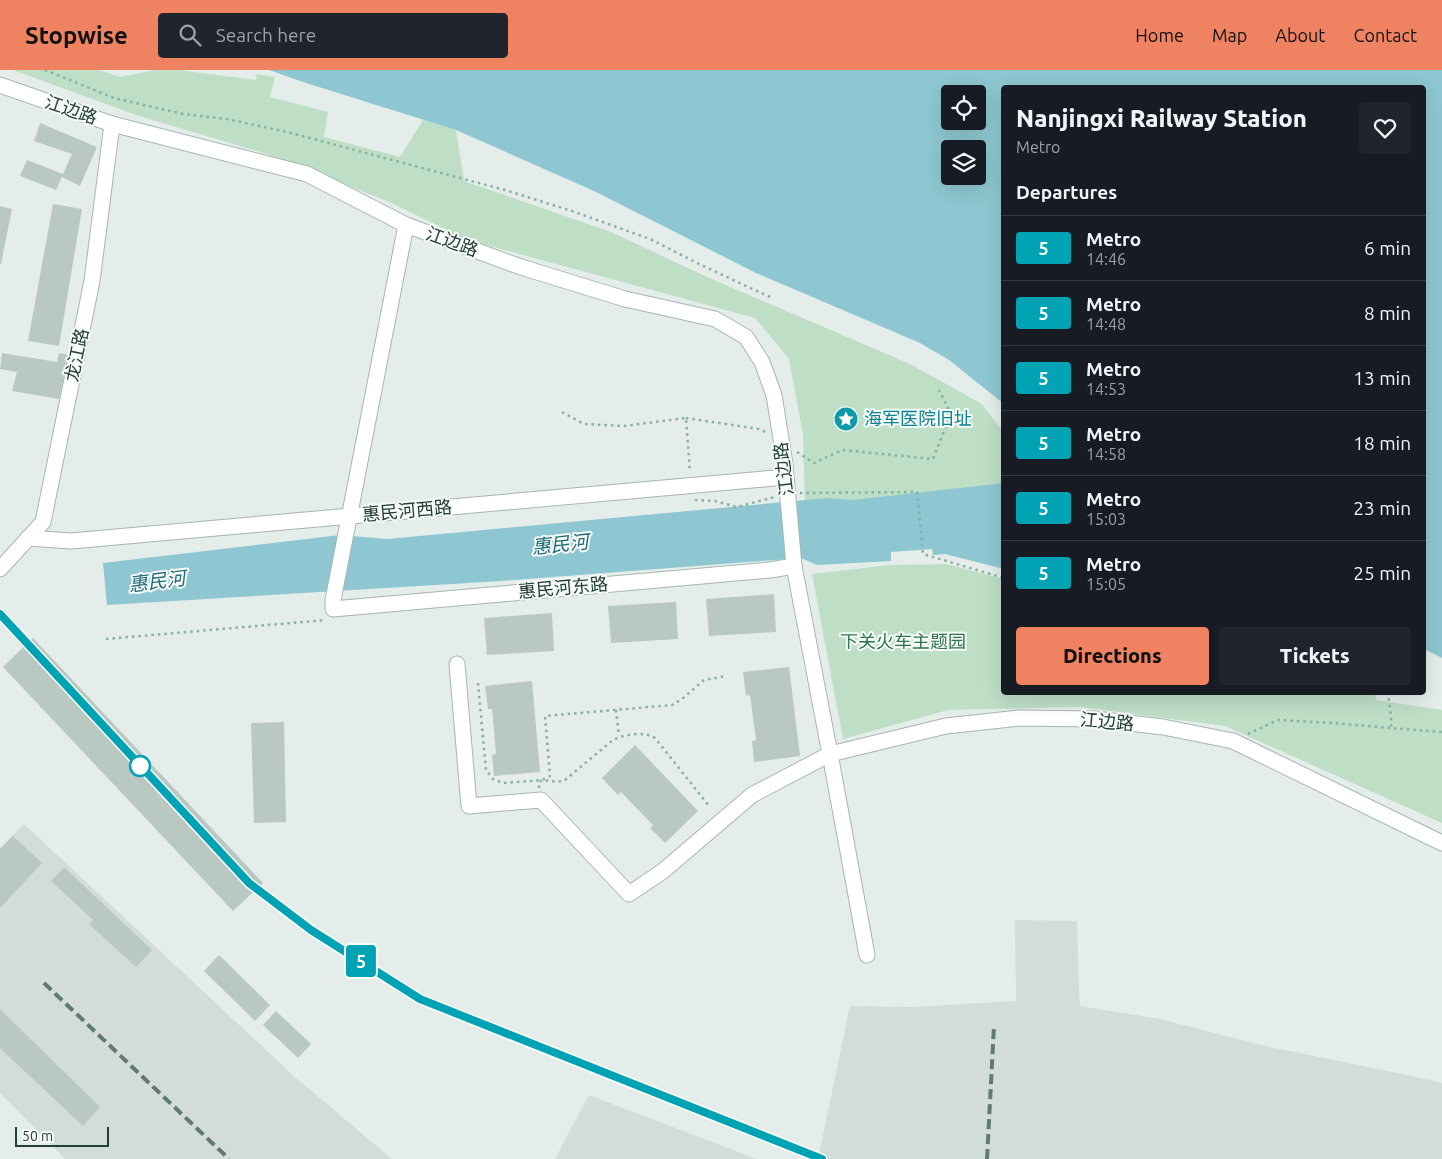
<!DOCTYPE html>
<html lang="en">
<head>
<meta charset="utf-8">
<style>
	:root { --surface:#171b24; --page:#20242c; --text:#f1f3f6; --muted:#9ea1a6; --line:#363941; --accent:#ef8361 }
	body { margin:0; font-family:Ubuntu,"Noto Sans SC",sans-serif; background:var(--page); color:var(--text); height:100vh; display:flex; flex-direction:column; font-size:19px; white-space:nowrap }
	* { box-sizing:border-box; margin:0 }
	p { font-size:16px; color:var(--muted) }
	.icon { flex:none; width:28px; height:28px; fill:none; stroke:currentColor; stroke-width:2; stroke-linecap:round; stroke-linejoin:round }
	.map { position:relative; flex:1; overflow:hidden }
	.sheet { position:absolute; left:1001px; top:15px; width:425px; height:610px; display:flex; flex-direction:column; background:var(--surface); border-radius:5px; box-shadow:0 5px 20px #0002 }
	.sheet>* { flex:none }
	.badge { padding:0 10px; border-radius:4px; font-size:18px; line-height:32px }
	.controls { position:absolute; left:941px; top:15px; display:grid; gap:10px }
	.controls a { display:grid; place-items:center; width:45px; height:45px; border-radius:5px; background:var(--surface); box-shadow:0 5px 20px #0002; font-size:25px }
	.scale { position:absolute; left:15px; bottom:12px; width:94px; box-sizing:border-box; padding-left:5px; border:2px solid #243f38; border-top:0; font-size:14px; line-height:18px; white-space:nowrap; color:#243f38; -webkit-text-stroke:4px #f5faf7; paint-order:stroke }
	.map>.badge { position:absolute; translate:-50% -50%; box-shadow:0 0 0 2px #fff }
	h2 { padding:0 15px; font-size:19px; line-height:45px }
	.round { display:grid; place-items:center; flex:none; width:52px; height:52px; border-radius:5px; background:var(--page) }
	.summary { display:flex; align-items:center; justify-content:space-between; height:85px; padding:0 15px }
	h1 { font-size:24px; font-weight:800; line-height:38px }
	.cta { display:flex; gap:10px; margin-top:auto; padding:10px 15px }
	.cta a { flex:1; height:58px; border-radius:5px; background:var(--accent); color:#111; font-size:20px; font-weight:800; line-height:58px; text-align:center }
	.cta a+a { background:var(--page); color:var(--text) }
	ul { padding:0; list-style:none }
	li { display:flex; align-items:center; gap:15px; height:65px; padding:0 15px; border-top:1px solid var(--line) }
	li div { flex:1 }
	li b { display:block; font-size:19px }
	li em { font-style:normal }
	li .badge { min-width:55px; font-weight:700; text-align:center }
	header { display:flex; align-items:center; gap:30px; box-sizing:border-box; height:70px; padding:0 25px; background:var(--accent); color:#111 }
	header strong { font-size:24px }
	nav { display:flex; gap:28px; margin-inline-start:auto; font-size:18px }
	.search { width:350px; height:45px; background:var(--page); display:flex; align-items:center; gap:12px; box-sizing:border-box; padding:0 18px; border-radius:5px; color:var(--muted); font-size:19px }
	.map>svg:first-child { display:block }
	.built { fill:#d3ddd8 }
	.green { fill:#bedec6 }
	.water { fill:#8ec7d1; fill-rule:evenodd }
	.building { fill:#bac8c2 }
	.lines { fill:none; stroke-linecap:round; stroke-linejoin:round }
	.minor-casing { stroke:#a7b5b0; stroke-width:17 }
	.path { stroke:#86b0a3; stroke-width:2.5; stroke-dasharray:2.5 4; stroke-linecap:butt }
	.minor { stroke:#fff; stroke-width:15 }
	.rail { stroke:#5f7a73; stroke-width:4; stroke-dasharray:10 5; stroke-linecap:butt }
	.line-casing { stroke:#fff; stroke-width:11 }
	.line { stroke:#00a3b4; stroke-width:8 }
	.stop-dot { fill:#fff; stroke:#00a3b4; stroke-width:2.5 }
	.labels { text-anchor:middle; stroke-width:4; stroke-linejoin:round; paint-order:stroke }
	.street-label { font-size:18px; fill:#243f38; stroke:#f5faf7 }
	.culture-label { font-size:18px; fill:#0d838f; stroke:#f5faf7; text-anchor:start }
	.park-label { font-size:18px; fill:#2f754a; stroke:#f5faf7 }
	.water-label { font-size:19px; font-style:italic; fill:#1f6b7a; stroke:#f5faf7 }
</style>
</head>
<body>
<header>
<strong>Stopwise</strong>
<div class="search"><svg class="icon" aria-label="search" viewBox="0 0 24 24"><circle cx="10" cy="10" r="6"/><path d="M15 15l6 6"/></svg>Search here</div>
<nav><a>Home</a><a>Map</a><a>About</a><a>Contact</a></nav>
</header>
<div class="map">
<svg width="1442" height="1089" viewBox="0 0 1442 1089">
	<rect width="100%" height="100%" fill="#e4ede9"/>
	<g class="built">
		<polygon points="24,754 296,1008 392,1089 65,1089 0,1023 0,778"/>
		<polygon points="1015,850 1077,851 1079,924 1080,936 1160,949 1265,976 1407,1005 1442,1013 1442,1089 818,1089 850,936 913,937 1016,931"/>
		<polygon points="589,1025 757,1089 555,1089"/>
	</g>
	<g class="green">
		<polygon points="13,0 99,0 120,7 155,0 179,0 256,10 257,4 275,7 270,27 328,42 324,67 400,87 423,50 456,60 464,111 611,162 707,207 910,294 982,334 1004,363 1004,416 805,438 803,364 789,289 755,248 468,170 387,131 270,85 139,46"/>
		<polygon points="946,494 1004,509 1004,622 1375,622 1376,630 1442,640 1442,753 1225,656 1080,637 948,640 843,669 812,504 889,495"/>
	</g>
	<g class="water">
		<path d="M269,0H1442V588L1424,579V18H1004V334L949,290L920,273L756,203L594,121L456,60L306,13ZM950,24H978V51H950ZM950,79H978V106H950Z"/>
		<polygon points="1004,413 1004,499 945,484 933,485 932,479 891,482 891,491 817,495 801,488 501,511 107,535 103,493 340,465 388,469 827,428 853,430"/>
	</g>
	<g class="building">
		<polygon points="40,53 97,77 80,116 62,107 56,120 20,106 27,90 63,104 72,84 34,71"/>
		<polygon points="53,134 82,139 59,276 28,271"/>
		<polygon points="0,136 12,139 1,194 0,194"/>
		<polygon points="2,283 57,292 59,283 69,285 59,329 12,321 17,302 0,299"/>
		<polygon points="774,524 776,562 709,566 706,529"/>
		<polygon points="676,532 678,569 611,573 608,536"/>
		<polygon points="552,543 554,581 487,585 484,548"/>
		<polygon points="33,568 263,813 233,841 3,597"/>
		<polygon points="789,597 800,686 754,692 752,671 756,670 750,625 746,626 743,602"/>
		<polygon points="532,611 540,702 494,706 492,685 496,684 492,639 488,639 485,616"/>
		<polygon points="284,652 286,752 254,753 251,653"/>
		<polygon points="635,675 698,741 665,773 650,758 653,755 621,722 618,725 602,708"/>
		<polygon points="13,766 42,793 0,838 0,779"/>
		<polygon points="64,797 152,880 136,897 89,854 93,850 51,811"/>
		<polygon points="219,885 270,935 255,951 204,901"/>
		<polygon points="0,939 100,1037 83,1056 0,978"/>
		<polygon points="276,941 311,974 298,988 263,955"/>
	</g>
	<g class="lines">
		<defs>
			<g id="minor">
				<polyline points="0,15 112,54 307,104 406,155 521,197 625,229 715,249 746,267 762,292 774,325 785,394 794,496 830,684 946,656 1019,648 1095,649 1163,657 1233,671 1442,773"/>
				<polyline points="406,155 333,530 333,539 770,500 794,496"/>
				<polyline points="28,468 71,471 786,407"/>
				<polyline points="0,499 43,452 92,211 112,54"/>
				<polyline points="457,594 469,736 541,730 629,824 663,801 752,725 830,684 867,885"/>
			</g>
		</defs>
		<use href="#minor" class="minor-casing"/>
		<g class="path">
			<polyline points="45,0 114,28 183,44 227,49 287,62 505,120 572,141 650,169 701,195 770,227"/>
			<polyline points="562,342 584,354 624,356 686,348 690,402"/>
			<polyline points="686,348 759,359 767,363"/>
			<polyline points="797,382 814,393 842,380 933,389 948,351 948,338 939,320"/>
			<polyline points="800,423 917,422 923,484 1004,508"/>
			<polyline points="696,429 696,430 715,431 737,437 775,427"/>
			<polyline points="106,569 326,550"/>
			<polyline points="478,613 486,700 493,709 503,713 542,710 550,706 545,646 672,635 682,629 704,610 726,606"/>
			<polyline points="1388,622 1391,647 1391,658 1442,662"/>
			<polyline points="616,640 619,666"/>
			<polyline points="1248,664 1278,650 1332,653 1391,658"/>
			<path d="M539,718V713L542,710L558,712L565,710L613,670C625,664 644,661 655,668L709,736"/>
		</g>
		<use href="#minor" class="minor"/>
		<g class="rail">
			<polyline points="44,913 229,1089"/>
			<polyline points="987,1089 994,956"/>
		</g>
	</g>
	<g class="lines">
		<defs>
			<polyline id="line" points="0,544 249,813 311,860 420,929 822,1089"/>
		</defs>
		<use href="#line" class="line-casing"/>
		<use href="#line" class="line"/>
	</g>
	<defs>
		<symbol id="sight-disc" viewBox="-11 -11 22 22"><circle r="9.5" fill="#0f9aa8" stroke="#f5faf7"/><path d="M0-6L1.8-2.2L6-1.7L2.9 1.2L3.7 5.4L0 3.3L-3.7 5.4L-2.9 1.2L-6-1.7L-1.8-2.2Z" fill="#fff"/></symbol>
	</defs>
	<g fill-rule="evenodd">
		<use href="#sight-disc" x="832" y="335" width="28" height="28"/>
	</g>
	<circle class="stop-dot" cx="140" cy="696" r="10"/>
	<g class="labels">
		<g class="street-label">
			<text transform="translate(71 40) rotate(19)" y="6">江边路</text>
			<text transform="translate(452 172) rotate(20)" y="6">江边路</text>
			<text transform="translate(77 285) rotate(-78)" y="6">龙江路</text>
			<text transform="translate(784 399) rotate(-97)" y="6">江边路</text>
			<text transform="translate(407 441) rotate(-5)" y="6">惠民河西路</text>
			<text transform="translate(563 518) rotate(-5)" y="6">惠民河东路</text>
			<text transform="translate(1107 652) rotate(5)" y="6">江边路</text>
		</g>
		<g class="culture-label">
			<text x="864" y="355">海军医院旧址</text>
		</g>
		<g class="park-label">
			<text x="903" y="578">下关火车主题园</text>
		</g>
		<g class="water-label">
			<text transform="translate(560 474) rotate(-6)" y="7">惠民河</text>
			<text transform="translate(157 511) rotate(-7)" y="7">惠民河</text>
		</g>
	</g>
</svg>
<div class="controls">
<a><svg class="icon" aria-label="locate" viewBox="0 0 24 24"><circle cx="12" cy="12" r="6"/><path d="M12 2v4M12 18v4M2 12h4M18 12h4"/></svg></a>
<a><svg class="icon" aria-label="layers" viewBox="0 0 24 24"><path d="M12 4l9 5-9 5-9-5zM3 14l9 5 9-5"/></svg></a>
</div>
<div class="scale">50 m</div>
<b class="badge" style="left:361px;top:891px;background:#00a3b4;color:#fff">5</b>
<section class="sheet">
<div class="summary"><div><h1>Nanjingxi Railway Station</h1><p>Metro</p></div><a class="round"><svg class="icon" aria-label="heart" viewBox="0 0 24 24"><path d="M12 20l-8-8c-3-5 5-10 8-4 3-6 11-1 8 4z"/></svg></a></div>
<h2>Departures</h2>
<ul>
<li><span class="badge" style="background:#00a3b4;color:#fff">5</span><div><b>Metro</b><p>14:46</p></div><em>6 min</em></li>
<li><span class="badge" style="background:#00a3b4;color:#fff">5</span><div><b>Metro</b><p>14:48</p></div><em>8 min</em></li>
<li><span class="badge" style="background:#00a3b4;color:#fff">5</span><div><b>Metro</b><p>14:53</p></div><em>13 min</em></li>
<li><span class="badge" style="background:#00a3b4;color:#fff">5</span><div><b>Metro</b><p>14:58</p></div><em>18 min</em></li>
<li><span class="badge" style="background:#00a3b4;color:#fff">5</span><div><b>Metro</b><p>15:03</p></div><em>23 min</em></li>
<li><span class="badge" style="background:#00a3b4;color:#fff">5</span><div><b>Metro</b><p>15:05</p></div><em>25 min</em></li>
</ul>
<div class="cta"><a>Directions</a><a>Tickets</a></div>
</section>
</div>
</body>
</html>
